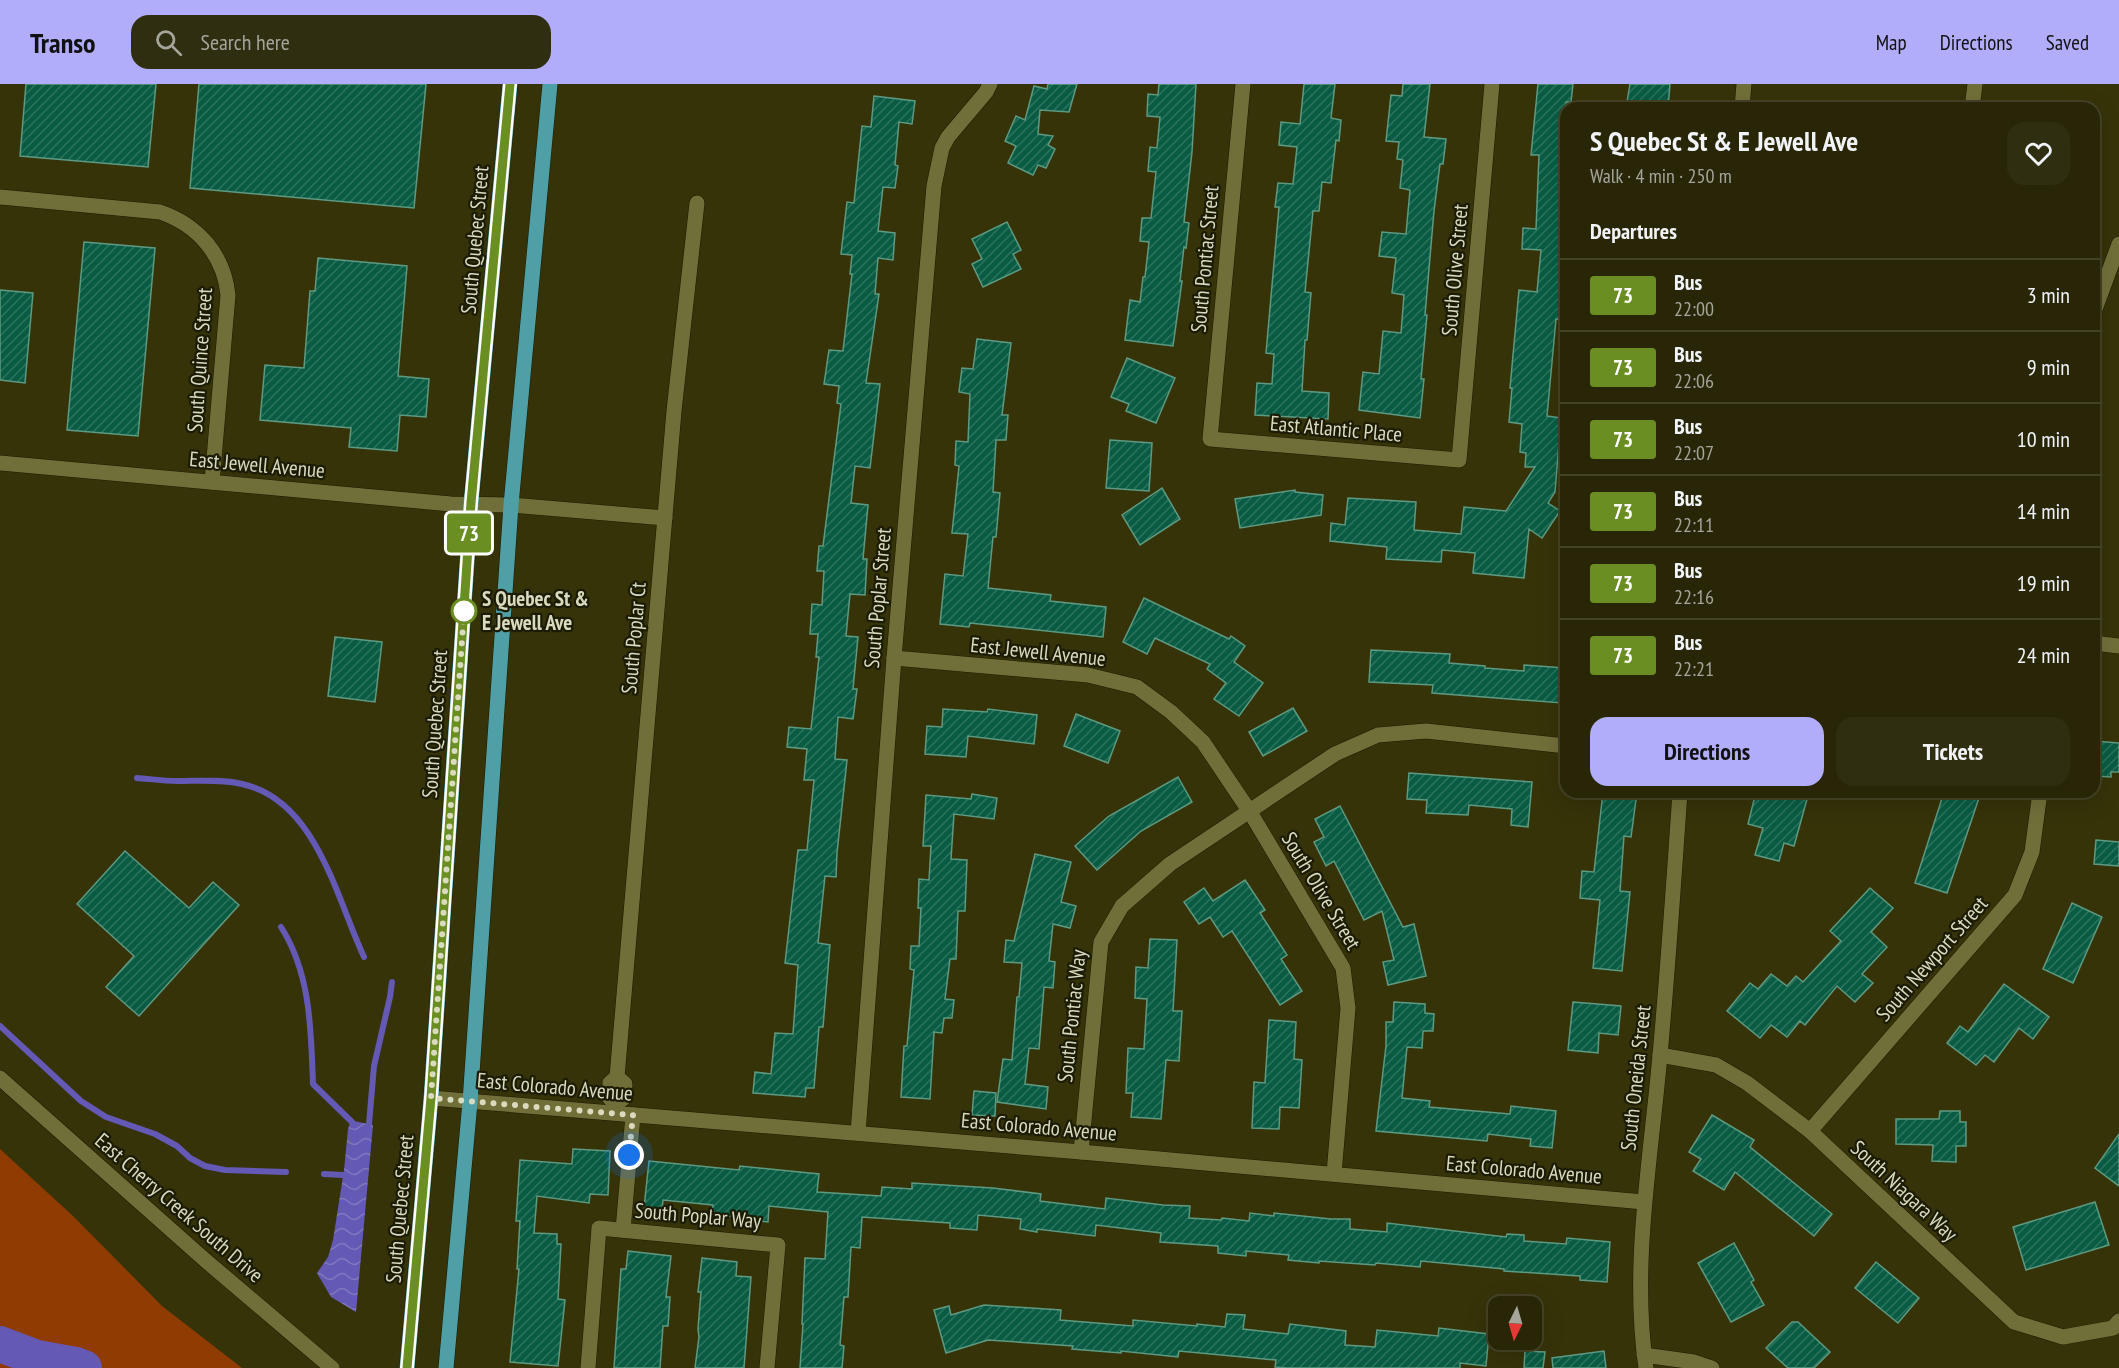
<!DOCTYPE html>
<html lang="en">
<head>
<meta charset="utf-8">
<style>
	:root { --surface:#282607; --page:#302e11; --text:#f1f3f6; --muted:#a5a59b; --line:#444328; --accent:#b1adfa }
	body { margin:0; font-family:"PT Sans Narrow",sans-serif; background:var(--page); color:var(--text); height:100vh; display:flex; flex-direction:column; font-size:22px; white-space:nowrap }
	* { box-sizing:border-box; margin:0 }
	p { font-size:20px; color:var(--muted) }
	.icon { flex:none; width:33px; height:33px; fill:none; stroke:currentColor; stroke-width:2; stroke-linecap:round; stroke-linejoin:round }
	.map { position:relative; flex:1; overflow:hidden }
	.panel { position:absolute; left:1560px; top:18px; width:540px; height:696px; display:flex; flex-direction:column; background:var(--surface); border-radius:18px; box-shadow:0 6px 24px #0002,0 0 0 2px var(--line) }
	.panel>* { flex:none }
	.badge { padding:0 12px; border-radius:4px; font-size:21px; line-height:39px }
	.needle { width:39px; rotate:185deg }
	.fabs { position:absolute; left:1488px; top:1212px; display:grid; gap:12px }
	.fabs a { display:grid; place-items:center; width:54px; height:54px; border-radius:12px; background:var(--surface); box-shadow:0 6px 24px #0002,0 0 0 2px var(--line); font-size:30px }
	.you { position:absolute; width:30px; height:30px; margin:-15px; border:4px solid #fff; border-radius:50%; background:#1a73e8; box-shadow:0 0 0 9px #1a73e833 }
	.map>.badge { position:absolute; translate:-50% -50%; box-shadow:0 0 0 3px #fff }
	h2 { padding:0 30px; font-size:22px; line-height:54px }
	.round { display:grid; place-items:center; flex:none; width:63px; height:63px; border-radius:18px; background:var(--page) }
	.summary { display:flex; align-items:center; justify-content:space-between; height:102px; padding:0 30px }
	h1 { font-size:28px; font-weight:700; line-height:45px }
	.cta { display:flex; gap:12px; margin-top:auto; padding:12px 30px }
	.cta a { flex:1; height:69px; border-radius:18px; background:var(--accent); color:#111; font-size:24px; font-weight:700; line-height:69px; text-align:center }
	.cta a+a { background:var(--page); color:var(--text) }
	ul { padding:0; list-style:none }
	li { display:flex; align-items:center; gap:18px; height:72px; padding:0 30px; border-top:2px solid var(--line) }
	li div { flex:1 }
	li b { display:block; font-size:22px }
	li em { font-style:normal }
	li .badge { min-width:66px; font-weight:700; text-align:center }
	header { display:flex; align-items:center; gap:36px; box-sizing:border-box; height:84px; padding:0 30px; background:var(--accent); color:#111 }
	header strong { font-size:28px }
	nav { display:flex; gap:33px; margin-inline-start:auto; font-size:21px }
	.search { width:420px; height:54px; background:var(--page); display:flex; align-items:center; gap:15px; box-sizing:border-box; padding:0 21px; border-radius:18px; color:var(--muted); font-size:22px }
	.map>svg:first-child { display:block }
	.grass { fill:#8f3b02 }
	.water { fill:url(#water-waves) }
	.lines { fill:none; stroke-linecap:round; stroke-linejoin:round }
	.stream { stroke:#6459b4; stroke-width:6 }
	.river { stroke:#6459b4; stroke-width:36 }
	.building { fill:url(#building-hatch); stroke:#5d9a81; stroke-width:1.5 }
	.minor-casing { stroke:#1c1b01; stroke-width:16 }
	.major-casing { stroke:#1c1b01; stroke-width:16 }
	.minor { stroke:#716f39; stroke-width:15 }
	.major { stroke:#4fa0a6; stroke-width:15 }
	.line-casing { stroke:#fff; stroke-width:14 }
	.line { stroke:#6b8e23; stroke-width:9 }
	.walk { stroke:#dadabe; stroke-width:6; stroke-dasharray:0 10.8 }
	.stop-dot { fill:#fff; stroke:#6b8e23; stroke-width:3 }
	.labels { text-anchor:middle; stroke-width:4.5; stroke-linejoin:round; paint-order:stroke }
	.street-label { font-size:21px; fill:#dadabe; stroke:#1c1b05 }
	.stop-label { font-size:21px; font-weight:bold; fill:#dadabe; stroke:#1c1b05; text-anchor:start }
</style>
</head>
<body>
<header>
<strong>Transo</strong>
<div class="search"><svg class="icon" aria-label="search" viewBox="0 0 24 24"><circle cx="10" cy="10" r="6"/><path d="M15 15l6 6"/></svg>Search here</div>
<nav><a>Map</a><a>Directions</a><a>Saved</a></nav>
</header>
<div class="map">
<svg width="2119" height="1284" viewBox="0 0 2119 1284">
	<defs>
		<pattern id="water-waves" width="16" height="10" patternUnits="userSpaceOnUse" patternTransform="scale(1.5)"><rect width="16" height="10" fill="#6459b4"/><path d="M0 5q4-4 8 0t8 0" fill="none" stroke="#8178bf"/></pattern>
		<pattern id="building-hatch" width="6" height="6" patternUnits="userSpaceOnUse" patternTransform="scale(1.5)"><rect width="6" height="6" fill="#095c43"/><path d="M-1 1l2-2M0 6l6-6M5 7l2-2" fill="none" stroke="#2c735c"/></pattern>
	</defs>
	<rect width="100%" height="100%" fill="#363309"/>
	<polygon class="grass" points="0,1065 73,1132 162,1222 242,1284 0,1284"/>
	<polygon class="water" points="354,1037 373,1041 356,1228 331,1213 317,1189 328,1173 333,1156 344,1086 348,1045 350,1039"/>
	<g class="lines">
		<g class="stream">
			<path d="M137,694C150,695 164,697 178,697C199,697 221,695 242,700C316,716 336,813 364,873"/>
			<path d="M281,843C311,890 311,947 313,1000L352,1038"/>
			<polyline points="0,942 81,1017 106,1033 155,1050 177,1062 190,1074 205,1082 225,1086 286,1088"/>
			<polyline points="369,1040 374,982 390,913 392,898"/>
			<polyline points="324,1090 343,1091"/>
		</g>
		<polyline class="river" points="0,1260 37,1274 76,1281 84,1284"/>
	</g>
	<g class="building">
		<polygon points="26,0 156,0 148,83 20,72"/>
		<polygon points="199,0 426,0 414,124 190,104"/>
		<polygon points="1048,0 1077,0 1069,28 1040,26 1038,50 1053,52 1048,61 1055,65 1046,84 1038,81 1033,91 1008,79 1016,62 1005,57 1016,32 1025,36 1034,2 1047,5"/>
		<polygon points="1159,0 1196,0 1192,68 1184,138 1189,139 1186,164 1184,163 1180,197 1182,197 1173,262 1125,256 1130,216 1140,218 1143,193 1145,193 1149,158 1140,157 1142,134 1151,134 1156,88 1148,87 1150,63 1157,64 1160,33 1147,32 1148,10 1158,11"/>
		<polygon points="1304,0 1335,0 1331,34 1341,36 1339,57 1336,56 1331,99 1322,98 1319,127 1313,127 1305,208 1311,209 1307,256 1305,256 1302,307 1329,309 1328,335 1255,331 1257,299 1272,300 1274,270 1266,269 1279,123 1275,123 1278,99 1293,100 1297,63 1279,61 1281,38 1300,40"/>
		<polygon points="1403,0 1430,0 1424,53 1446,55 1443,80 1440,80 1434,127 1425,231 1427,231 1421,295 1424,295 1420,334 1359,326 1363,288 1379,290 1383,247 1401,249 1404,211 1392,209 1396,174 1379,172 1382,148 1406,150 1410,106 1400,104 1403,76 1397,75 1399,58 1386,57 1391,11 1402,12"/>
		<polygon points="1538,0 1573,0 1571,18 1566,18 1566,236 1556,235 1547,332 1561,334 1555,408 1548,419 1560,427 1542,454 1529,445 1524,494 1473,489 1475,469 1442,466 1441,478 1386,475 1387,463 1330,457 1331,439 1345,441 1348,414 1416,418 1414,446 1461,450 1464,423 1506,427 1535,383 1525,383 1526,369 1520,368 1522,340 1509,338 1512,304 1510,304 1519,206 1537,208 1541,166 1522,165 1523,144 1536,145 1539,71 1531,71"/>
		<polygon points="1630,0 1670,0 1668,24 1626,24"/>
		<polygon points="874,12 915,17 912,40 899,38 895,81 898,82 895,104 883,103 878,147 895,149 893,176 878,174 875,210 879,210 866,299 880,300 870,384 855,382 851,419 868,421 863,475 867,475 865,511 850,510 846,552 858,553 853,605 857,605 853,635 838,633 835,675 847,676 837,769 836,793 825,792 818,859 830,861 823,943 819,943 814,1004 806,1004 805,1013 753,1009 755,988 771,990 775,949 793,950 798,881 785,879 798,766 807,766 814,696 804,696 807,665 787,663 789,643 811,645 819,573 816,573 818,550 810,550 812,520 822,521 824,487 817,487 819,462 823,462 841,320 837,319 839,302 824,300 829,266 843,267 852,190 850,190 852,171 841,170 847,118 854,119 862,42 871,43"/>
		<polygon points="1007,138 1021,166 1013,170 1021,185 983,203 972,180 982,175 972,155"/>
		<polygon points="84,158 155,164 138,352 67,346"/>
		<polygon points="318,174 407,182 398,292 429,295 426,333 400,331 397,367 349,363 351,344 260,336 265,281 304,284 310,207 315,207"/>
		<polygon points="0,206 33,209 25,299 0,296"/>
		<polygon points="977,255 1011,259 1002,331 1008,331 1006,356 996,356 993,408 1000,409 996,453 993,453 988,504 1051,511 1050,517 1106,523 1103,553 970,539 969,543 940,540 945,490 963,492 968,450 952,449 959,382 955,381 956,357 968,358 970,310 959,308 962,284 973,285"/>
		<polygon points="1127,274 1175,294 1156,339 1126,327 1129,320 1111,313"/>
		<polygon points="1110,356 1152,359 1149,407 1106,404"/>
		<polygon points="1162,404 1180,435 1140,461 1122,431"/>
		<polygon points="1295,406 1295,408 1323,411 1321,431 1240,444 1235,415"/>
		<polygon points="1144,514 1229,555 1231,552 1245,562 1234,578 1263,599 1239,632 1214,615 1226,599 1207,585 1210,580 1155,554 1147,570 1123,558"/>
		<polygon points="335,553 382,558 375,618 328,612"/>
		<polygon points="1371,566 1450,570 1449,579 1485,582 1485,584 1524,587 1524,581 1565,584 1563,619 1432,609 1433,601 1369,598"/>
		<polygon points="1293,624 1307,647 1263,672 1249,648"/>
		<polygon points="943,625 987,628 988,625 1037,631 1034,660 968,652 966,673 925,670 927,642 942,643"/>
		<polygon points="1076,630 1120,647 1108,679 1064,662"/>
		<polygon points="2094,657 2119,659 2119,688 2111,688 2111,693 2094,692"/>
		<polygon points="1409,689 1532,698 1528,743 1511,741 1512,725 1469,721 1468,731 1426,729 1427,716 1407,715"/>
		<polygon points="1178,693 1192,718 1141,747 1097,786 1075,762 1109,732"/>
		<polygon points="1603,708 1637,708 1631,753 1624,752 1620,807 1630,808 1622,887 1593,884 1600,816 1580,814 1582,787 1594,788"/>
		<polygon points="1756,708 1809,708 1794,762 1784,759 1779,777 1755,771 1763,744 1748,740"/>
		<polygon points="1944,708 1981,708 1947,809 1915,799"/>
		<polygon points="972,710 997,714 994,735 954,730 951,775 967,776 965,827 958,827 956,875 950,875 945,915 954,916 952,934 944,934 942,949 934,948 930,1015 901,1013 904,962 907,962 914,886 910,885 911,862 919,862 921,824 918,824 919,795 929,796 931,762 923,762 926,711 971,715"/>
		<polygon points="1340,722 1403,843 1414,840 1426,892 1388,901 1383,878 1394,876 1382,827 1364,836 1334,777 1326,782 1314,758 1324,753 1315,735"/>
		<polygon points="2096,756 2119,758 2119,782 2094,780"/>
		<polygon points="125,767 189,824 213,798 239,821 139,932 106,903 134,872 77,820"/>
		<polygon points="1035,770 1071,778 1061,818 1076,822 1070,844 1053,840 1049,877 1055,878 1053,904 1044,903 1039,965 1029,964 1025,1000 1048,1003 1046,1025 997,1018 1003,975 1012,976 1017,913 1019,913 1022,879 1004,878 1006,856 1014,857"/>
		<polygon points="1245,796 1265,826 1260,829 1287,871 1281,875 1302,907 1280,921 1232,847 1223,853 1210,833 1199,840 1184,818 1204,804 1213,817"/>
		<polygon points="1870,804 1893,824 1871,848 1887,863 1862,890 1873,899 1855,918 1837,902 1805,941 1800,937 1787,953 1771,941 1760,954 1727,927 1750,899 1758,905 1771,890 1787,902 1796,892 1803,898 1841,857 1830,847"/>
		<polygon points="2072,819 2102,833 2073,899 2043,885"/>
		<polygon points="1150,855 1177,856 1173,927 1182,927 1179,977 1166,976 1161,1035 1131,1033 1133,1009 1126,1009 1128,964 1144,965 1147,915 1135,914 1136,883 1148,884"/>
		<polygon points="2004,900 2049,933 2033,955 2019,944 1994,978 1985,971 1976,981 1947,959 1960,942 1968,948"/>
		<polygon points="1394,918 1425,920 1425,929 1434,930 1433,947 1423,947 1422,964 1407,963 1402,1014 1430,1017 1429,1023 1510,1030 1511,1022 1556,1027 1552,1064 1530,1062 1531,1055 1488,1050 1487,1057 1376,1047 1386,962 1386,938 1393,938"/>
		<polygon points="1573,918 1621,922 1618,951 1599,949 1598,969 1568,966"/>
		<polygon points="1269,936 1296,938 1294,975 1302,976 1299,1024 1280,1023 1279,1045 1252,1044 1254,998 1265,999"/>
		<polygon points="974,1007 996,1009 995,1032 972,1031"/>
		<polygon points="1940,1027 1960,1027 1960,1038 1966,1038 1966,1062 1956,1062 1956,1078 1932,1077 1933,1061 1896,1060 1896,1035 1939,1035"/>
		<polygon points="1712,1031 1754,1056 1750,1063 1832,1130 1814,1152 1735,1088 1724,1106 1693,1087 1701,1075 1689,1068"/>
		<polygon points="2119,1050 2119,1102 2095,1084"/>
		<polygon points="573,1065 610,1067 608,1111 590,1110 589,1119 537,1112 534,1149 557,1150 557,1160 561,1160 558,1215 565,1216 558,1282 510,1278 519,1185 517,1185 520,1137 516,1137 520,1076 572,1080"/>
		<polygon points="649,1077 739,1086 740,1082 819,1090 817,1108 881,1112 882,1103 912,1105 912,1099 993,1104 1041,1110 1040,1117 1105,1125 1106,1114 1163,1121 1190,1122 1189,1134 1221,1136 1222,1134 1249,1137 1250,1129 1274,1132 1274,1129 1331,1135 1350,1135 1350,1145 1387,1148 1387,1139 1506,1153 1507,1150 1524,1151 1524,1157 1566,1160 1567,1154 1610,1158 1607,1198 1580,1196 1580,1192 1504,1187 1504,1185 1421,1177 1420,1183 1376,1179 1375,1181 1319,1177 1319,1179 1288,1176 1289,1171 1246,1167 1246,1172 1218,1169 1218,1162 1160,1158 1161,1149 1096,1141 1095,1152 1037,1145 1037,1148 1020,1145 1021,1135 978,1131 977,1146 950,1144 950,1139 862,1133 860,1164 851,1163 848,1213 844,1213 840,1261 844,1262 842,1284 800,1284 803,1240 802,1240 805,1174 825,1175 828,1128 769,1122 768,1138 751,1136 751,1134 712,1131 713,1121 663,1116 662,1126 644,1124"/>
		<polygon points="2095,1118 2109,1161 2026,1186 2013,1143"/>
		<polygon points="1734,1159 1754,1196 1751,1198 1764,1221 1731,1238 1698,1179"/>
		<polygon points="628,1167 671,1172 666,1213 670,1213 668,1242 663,1242 660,1284 614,1284 621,1185 626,1185"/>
		<polygon points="702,1174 737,1178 736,1192 751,1193 744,1284 695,1284 699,1253 698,1245 701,1208 698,1208"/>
		<polygon points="1876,1178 1919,1214 1898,1239 1855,1204"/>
		<polygon points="984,1221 1061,1226 1060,1236 1133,1242 1133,1236 1197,1242 1197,1240 1225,1243 1227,1230 1245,1231 1243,1245 1288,1250 1290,1240 1346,1247 1345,1261 1375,1263 1377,1246 1438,1252 1439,1244 1489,1250 1486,1282 1460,1279 1460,1284 1287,1284 1275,1283 1276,1276 1179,1267 1178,1273 1121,1267 1121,1269 1072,1265 1073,1262 988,1256 946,1269 934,1226 949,1222 951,1231"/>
		<polygon points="1792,1238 1798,1238 1830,1268 1814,1284 1788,1284 1766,1264"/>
		<polygon points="1525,1267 1545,1268 1543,1284 1524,1284"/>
		<polygon points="1604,1267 1606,1284 1553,1284 1552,1274"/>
	</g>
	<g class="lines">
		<defs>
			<g id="minor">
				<polyline points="1243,0 1210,355 1459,376 1492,0"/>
				<polyline points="1742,24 1744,0"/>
				<polyline points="1972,24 1975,0"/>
				<path d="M0,113L160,128C198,141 224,171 228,211L212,398"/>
				<polyline points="2094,228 2119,160"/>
				<polyline points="0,379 451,420 511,421 665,434"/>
				<polyline points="2094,559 2119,562"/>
				<polyline points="894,574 1088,591 1137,603 1171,628 1203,658 1250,728 1343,884 1348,924 1334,1090"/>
				<polyline points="1660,971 1716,981 1747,999 1810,1047 2014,1238 2063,1253 2113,1244 2119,1237"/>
				<polyline points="617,993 674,327 697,119"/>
				<polyline points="0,994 205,1176 332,1284"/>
				<polyline points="431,1014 1081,1068 1644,1118"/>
				<polyline points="615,1020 624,1014 625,1000 617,993"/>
				<polyline points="615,1029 615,1020 609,1013 610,999 617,993"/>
				<polyline points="1810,1047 2015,811 2032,768 2040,708"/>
				<polyline points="858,1049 894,574 934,102 942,64 948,53 986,8 990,0"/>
				<polyline points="1081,1068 1101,858 1122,822 1170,780 1335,670 1378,651 1426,647 1566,662"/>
				<polyline points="623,1146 633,1031"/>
				<polyline points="1644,1271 1694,1278 1712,1284"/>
				<polyline points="588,1284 599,1144 778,1161 767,1284"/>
				<path d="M1646,1284C1631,1180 1651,1075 1660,971C1668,884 1674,796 1680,708"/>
			</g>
			<g id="major">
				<polyline points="407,1284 431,1014 471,419 510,0"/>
				<polyline points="446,1284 470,1018 511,421 550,0"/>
			</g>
		</defs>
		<use href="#minor" class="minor-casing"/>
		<use href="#major" class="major-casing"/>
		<use href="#minor" class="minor"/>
		<use href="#major" class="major"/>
	</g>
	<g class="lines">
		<defs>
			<polyline id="line" points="407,1284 431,1014 471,419 510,0"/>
		</defs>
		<use href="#line" class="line-casing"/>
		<use href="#line" class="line"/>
		<polyline class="walk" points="464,527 431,1014 633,1031 629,1071"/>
	</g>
	<circle class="stop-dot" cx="464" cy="527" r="12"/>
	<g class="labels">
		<g class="street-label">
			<text transform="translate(475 156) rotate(-85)" y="7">South Quebec Street</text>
			<text transform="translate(1205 175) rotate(-85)" y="7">South Pontiac Street</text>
			<text transform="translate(1455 186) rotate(-85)" y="7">South Olive Street</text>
			<text transform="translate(200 276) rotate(-86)" y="7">South Quince Street</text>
			<text transform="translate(1336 345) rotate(5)" y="7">East Atlantic Place</text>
			<text transform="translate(257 381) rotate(5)" y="7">East Jewell Avenue</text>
			<text transform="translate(878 514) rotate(-85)" y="7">South Poplar Street</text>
			<text transform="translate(634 554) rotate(-85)" y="7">South Poplar Ct</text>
			<text transform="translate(1038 568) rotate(6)" y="7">East Jewell Avenue</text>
			<text transform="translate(435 640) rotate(-86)" y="7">South Quebec Street</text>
			<text transform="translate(1321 807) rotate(59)" y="7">South Olive Street</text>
			<text transform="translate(1932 875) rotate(-49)" y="7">South Newport Street</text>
			<text transform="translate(1072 932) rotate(-84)" y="7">South Pontiac Way</text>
			<text transform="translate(1636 994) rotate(-84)" y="7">South Oneida Street</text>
			<text transform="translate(555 1003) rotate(5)" y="7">East Colorado Avenue</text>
			<text transform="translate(1039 1043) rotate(5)" y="7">East Colorado Avenue</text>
			<text transform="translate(1524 1086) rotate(5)" y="7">East Colorado Avenue</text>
			<text transform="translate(1904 1107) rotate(43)" y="7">South Niagara Way</text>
			<text transform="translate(179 1124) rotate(41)" y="7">East Cherry Creek South Drive</text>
			<text transform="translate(400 1125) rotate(-85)" y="7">South Quebec Street</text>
			<text transform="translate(698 1132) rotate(5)" y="7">South Poplar Way</text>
		</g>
		<g class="stop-label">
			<text x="482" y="522">S Quebec St &amp;<tspan x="482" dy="24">E Jewell Ave</tspan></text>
		</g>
	</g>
</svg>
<div class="fabs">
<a><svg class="needle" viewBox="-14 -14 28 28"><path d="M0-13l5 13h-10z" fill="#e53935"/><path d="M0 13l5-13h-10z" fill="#a5a59b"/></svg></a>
</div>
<div class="you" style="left:629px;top:1071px"></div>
<b class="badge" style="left:469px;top:449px;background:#6b8e23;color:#fff">73</b>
<section class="panel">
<div class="summary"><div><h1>S Quebec St &amp; E Jewell Ave</h1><p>Walk · 4 min · 250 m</p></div><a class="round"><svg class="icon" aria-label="heart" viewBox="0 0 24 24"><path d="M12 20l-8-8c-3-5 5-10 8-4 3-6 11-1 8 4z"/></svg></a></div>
<h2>Departures</h2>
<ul>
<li><span class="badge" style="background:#6b8e23;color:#fff">73</span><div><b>Bus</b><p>22:00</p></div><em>3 min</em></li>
<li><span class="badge" style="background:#6b8e23;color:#fff">73</span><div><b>Bus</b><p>22:06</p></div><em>9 min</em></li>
<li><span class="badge" style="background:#6b8e23;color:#fff">73</span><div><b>Bus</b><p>22:07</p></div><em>10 min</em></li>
<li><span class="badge" style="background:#6b8e23;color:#fff">73</span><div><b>Bus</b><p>22:11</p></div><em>14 min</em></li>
<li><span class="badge" style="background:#6b8e23;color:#fff">73</span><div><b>Bus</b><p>22:16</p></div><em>19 min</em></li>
<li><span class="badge" style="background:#6b8e23;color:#fff">73</span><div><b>Bus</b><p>22:21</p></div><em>24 min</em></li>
</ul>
<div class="cta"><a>Directions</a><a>Tickets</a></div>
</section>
</div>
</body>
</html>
